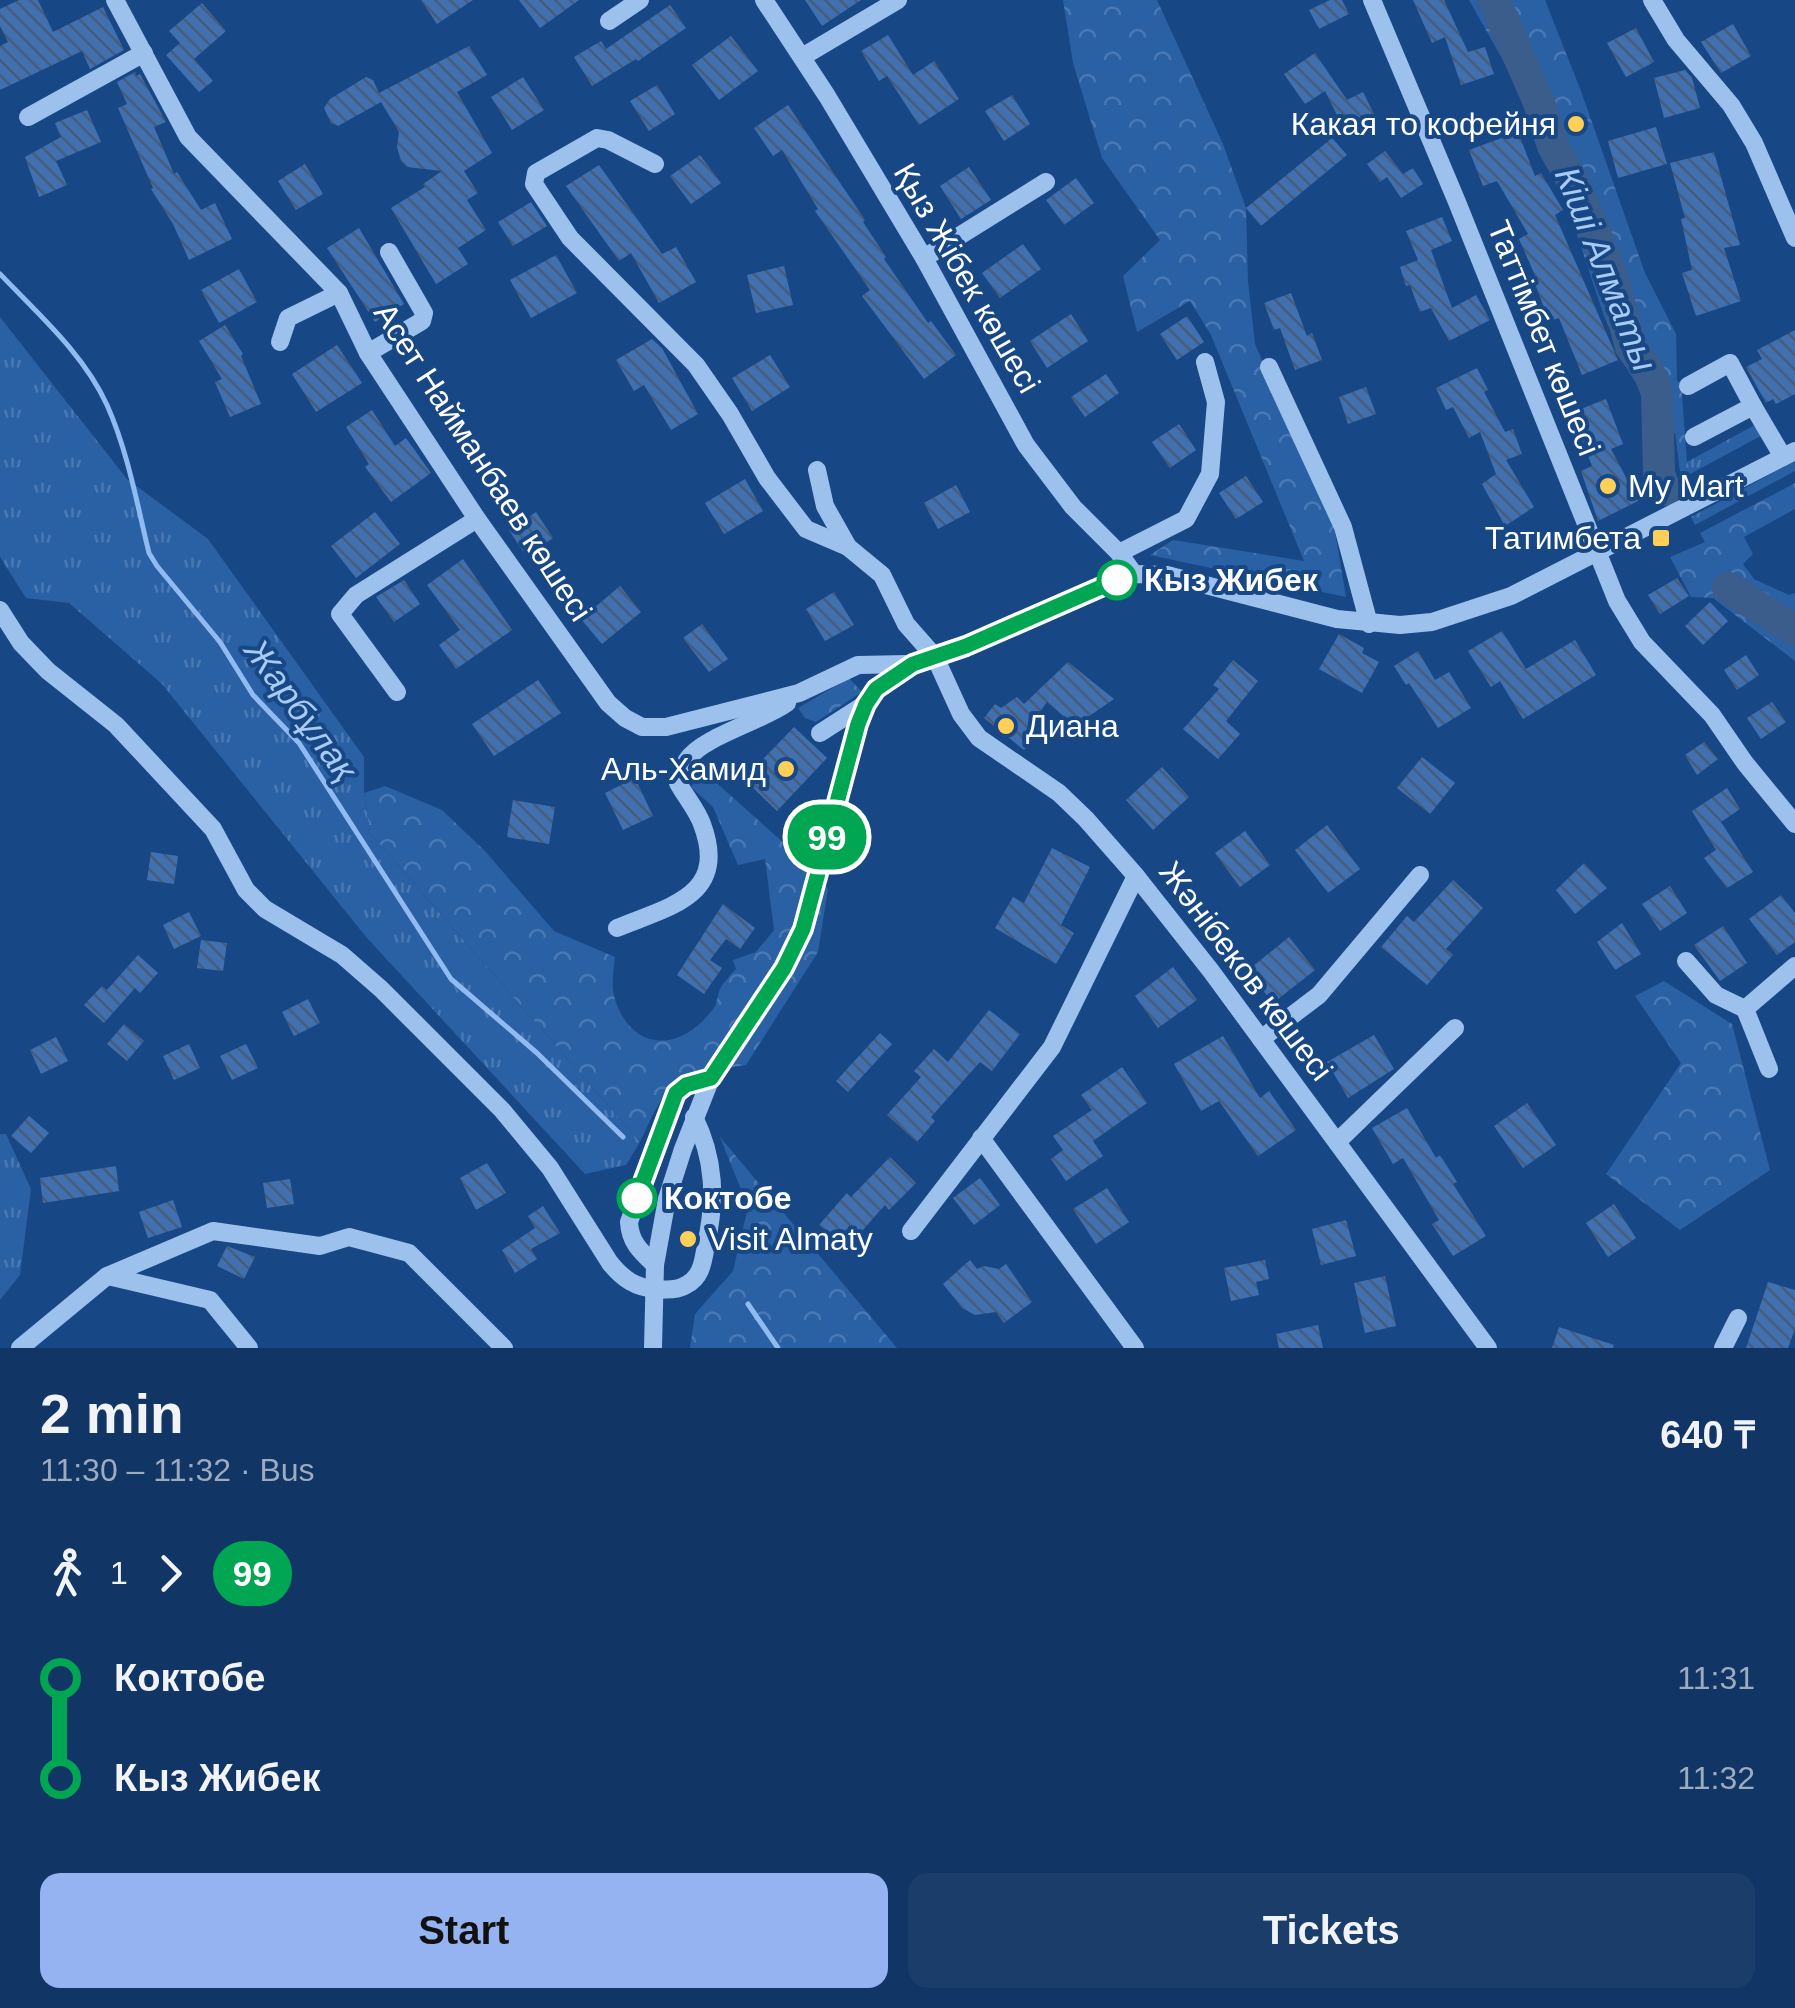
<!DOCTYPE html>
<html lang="en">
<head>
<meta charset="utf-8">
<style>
	:root { --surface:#113564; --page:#1a3d6a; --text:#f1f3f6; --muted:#9cabbf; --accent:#95b2f1 }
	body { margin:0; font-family:Arial,sans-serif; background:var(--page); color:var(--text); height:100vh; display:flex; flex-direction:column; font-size:38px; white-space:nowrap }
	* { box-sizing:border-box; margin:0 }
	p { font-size:32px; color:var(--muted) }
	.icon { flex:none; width:55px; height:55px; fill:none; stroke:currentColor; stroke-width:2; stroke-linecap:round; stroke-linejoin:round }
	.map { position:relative; height:1348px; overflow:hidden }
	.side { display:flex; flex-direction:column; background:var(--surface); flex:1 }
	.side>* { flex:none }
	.badge { padding:0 20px; border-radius:32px; font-size:35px; line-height:65px }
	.map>.badge { position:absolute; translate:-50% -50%; box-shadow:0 0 0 5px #fff }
	.legs { display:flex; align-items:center; gap:15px; height:110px; padding:0 40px; font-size:32px }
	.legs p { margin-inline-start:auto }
	.summary { display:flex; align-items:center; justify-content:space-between; height:170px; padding:0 40px }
	h1 { font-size:55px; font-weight:700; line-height:75px }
	.action { display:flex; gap:20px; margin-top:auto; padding:20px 40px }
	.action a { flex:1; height:115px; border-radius:20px; background:var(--accent); color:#111; font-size:40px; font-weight:700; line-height:115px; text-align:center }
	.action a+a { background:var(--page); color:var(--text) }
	ul { padding:0 40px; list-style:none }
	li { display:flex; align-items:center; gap:35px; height:100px; font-size:38px }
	li i { display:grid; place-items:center; width:15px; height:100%; margin:0 12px; background:currentColor }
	li i::after { content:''; width:25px; height:25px; margin:-12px; border:8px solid; border-radius:50%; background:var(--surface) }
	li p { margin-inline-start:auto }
	li:first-child i { background:linear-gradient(#0000 50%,currentColor 0) }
	li:last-child i { background:linear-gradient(currentColor 50%,#0000 0) }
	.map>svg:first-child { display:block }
	.grass { fill:url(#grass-tufts) }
	.forest { fill:url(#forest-crowns) }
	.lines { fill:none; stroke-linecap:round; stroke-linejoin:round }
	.stream { stroke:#8fbbf0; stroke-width:5 }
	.river { stroke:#3a5d8b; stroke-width:32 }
	.building { fill:url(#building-back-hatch) }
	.minor { stroke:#9dc1ed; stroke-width:18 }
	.line-1-casing { stroke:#fff; stroke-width:22 }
	.line-1 { stroke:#00a651; stroke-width:15 }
	.poi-dot { fill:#ffd058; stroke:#174785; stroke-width:4 }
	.stop-1-dot { fill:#fff; stroke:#00a651; stroke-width:5 }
	.labels { text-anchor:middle; stroke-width:8; stroke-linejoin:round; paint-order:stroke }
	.poi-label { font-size:32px; fill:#fff; stroke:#174785; text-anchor:end }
	.street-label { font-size:32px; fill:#fff; stroke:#174785 }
	.stop-label { font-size:32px; font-weight:bold; fill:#fff; stroke:#174785; text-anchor:start }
	.water-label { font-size:35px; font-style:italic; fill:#a8cbf4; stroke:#174785 }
</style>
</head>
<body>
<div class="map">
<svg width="1795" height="1348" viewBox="0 0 1795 1348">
	<defs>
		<pattern id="grass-tufts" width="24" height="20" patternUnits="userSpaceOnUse" patternTransform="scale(2.5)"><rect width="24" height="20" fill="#2a60a4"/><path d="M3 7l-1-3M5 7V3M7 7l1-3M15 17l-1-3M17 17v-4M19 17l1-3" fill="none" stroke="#4a78b2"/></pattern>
		<pattern id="forest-crowns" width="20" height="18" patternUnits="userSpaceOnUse" patternTransform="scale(2.5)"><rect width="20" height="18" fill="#2a60a4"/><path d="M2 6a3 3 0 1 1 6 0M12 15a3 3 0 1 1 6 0" fill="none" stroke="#4a78b2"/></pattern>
		<pattern id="building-back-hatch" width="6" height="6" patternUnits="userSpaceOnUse" patternTransform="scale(2.5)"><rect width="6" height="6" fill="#4070af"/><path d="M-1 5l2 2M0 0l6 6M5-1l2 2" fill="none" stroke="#475c79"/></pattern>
	</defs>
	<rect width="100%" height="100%" fill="#174785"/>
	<g class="grass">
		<polygon points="0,317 127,479 208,539 364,757 364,793 370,833 640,1142 626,1165 585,1174 367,938 162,684 69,603 26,598 0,557"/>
		<polygon points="1762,421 1768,432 1681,479 1687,462"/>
		<polygon points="1795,461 1795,471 1695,525 1691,517"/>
		<polygon points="0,1134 6,1134 31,1189 20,1275 0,1300"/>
	</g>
	<g class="forest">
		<polygon points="1063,0 1157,0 1223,144 1246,208 1248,281 1255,344 1334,526 1346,597 1150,555 1173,540 1304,561 1211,335 1190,301 1137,332 1123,276 1160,240 1102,158 1073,63"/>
		<polygon points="1469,0 1545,0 1581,91 1645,273 1676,334 1677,381 1681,382 1687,462 1681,479 1675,433 1649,442 1649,401 1630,374 1604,316 1571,217 1518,87"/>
		<polygon points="1795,483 1795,509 1744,537 1753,554 1743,564 1754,579 1789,595 1795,593 1795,661 1713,598 1691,597 1670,557 1705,542 1700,533"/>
		<polygon points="849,678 862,692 816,722 805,718 798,708"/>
		<path d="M701,769L804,861L828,889L818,952L746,1065C670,1076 673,1073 640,1142L370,833L364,793L385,786L442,810L485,851L554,931L615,957C614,968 611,985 614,996C630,1053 681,1053 713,1009C718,1003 717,994 721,987C725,981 731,974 736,969L733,960L756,952L774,930L765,859L738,865L713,807L691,787Z"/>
		<polygon points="1664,981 1732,1024 1770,1170 1680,1230 1606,1174 1681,1063 1635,996"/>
		<polygon points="720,1137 897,1348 690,1348 695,1314 733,1271 748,1207"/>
	</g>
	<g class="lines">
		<g class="stream">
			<path d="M0,274C38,314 84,354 107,405C128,452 137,504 149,553L157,566L220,642L253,695L299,743L451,979L537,1053L623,1137"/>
			<polyline points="748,1304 778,1348"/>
		</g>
		<g class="river">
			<polyline points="1494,0 1538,100 1553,146 1576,187 1611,273 1631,347 1649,372 1657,393 1659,474 1665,490"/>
			<polyline points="1728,588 1795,630"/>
		</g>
	</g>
	<g class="building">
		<polygon points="19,0 38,0 53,32 103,7 124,50 90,69 82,51 0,90 0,46 8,42 0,26 0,9"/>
		<polygon points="421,0 473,0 437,24"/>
		<polygon points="519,0 579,0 540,28"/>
		<polygon points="805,0 861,0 822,26"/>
		<polygon points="1330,0 1342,0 1349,14 1319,29 1309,10"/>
		<polygon points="1413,0 1444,0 1468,52 1485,47 1494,74 1461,85 1445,37 1432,43"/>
		<polygon points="202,3 226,31 194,59 213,81 199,92 166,55 180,43 169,31"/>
		<polygon points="670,5 686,28 638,61 636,59 592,86 574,57 601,41 606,49"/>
		<polygon points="1733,24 1751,56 1721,73 1701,42"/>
		<polygon points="1636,28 1654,62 1626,77 1607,43"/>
		<polygon points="888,35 913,75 934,61 959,99 919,125 887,76 879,81 861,51"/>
		<polygon points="731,36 758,71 719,100 692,65"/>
		<polygon points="469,46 487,75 457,92 492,153 464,171 478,193 467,200 486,230 458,248 468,264 436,284 391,208 425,187 423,184 442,171 407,167 401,161 397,147 399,132 381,102 338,126 331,123 324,108 330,99 366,77 373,80 379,93"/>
		<polygon points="1315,53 1347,100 1363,92 1375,116 1345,131 1325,91 1305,104 1284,74"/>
		<polygon points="1685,70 1692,78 1700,108 1664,118 1654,78"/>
		<polygon points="135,72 136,76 140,74 166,122 154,127 174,174 177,172 201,210 215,203 232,239 189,260 173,224 151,189 153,188 118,108 127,104 117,82"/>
		<polygon points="523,77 544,110 512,130 491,97"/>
		<polygon points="657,85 675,114 649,131 630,101"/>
		<polygon points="1012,95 1030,124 1004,141 985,111"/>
		<polygon points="788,105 865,220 863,222 886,257 884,259 928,323 931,321 956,355 924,379 862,296 870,290 815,211 818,209 782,150 773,156 754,128"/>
		<polygon points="87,110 101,142 56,161 67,185 39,197 25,157 61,137 55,123"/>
		<polygon points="1656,127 1667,164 1618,178 1608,141"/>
		<polygon points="1518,132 1535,176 1541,173 1563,210 1555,215 1618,360 1582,375 1559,318 1549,321 1534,281 1537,280 1519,239 1528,234 1497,181 1483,186 1469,150"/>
		<polygon points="1332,138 1347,155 1261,226 1246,208"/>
		<polygon points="1385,151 1403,174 1413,168 1423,184 1401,198 1387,177 1380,182 1367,164"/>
		<polygon points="1714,152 1740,245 1724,248 1741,301 1696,316 1682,273 1692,270 1681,219 1685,218 1670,163"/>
		<polygon points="700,155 721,183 691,204 670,176"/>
		<polygon points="305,164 323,194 296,210 278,181"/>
		<polygon points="599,165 662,254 676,247 696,282 659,303 631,253 619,261 566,186"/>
		<polygon points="969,167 991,200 961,219 940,186"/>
		<polygon points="1076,178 1094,203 1064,225 1046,200"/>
		<polygon points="531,202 547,226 513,246 498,222"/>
		<polygon points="1442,217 1452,241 1431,250 1452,308 1476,295 1490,320 1449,341 1431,308 1420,312 1410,285 1406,286 1400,267 1418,260 1406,231"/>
		<polygon points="359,228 404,304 375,322 327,248"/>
		<polygon points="1023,244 1041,269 1000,298 982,273"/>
		<polygon points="556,255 577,293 531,318 510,280"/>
		<polygon points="784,266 793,305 756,313 747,275"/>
		<polygon points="239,269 257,302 219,323 201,290"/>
		<polygon points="1291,293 1307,336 1312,333 1322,360 1295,370 1280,328 1274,330 1264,303"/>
		<polygon points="1071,314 1088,341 1047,368 1030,341"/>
		<polygon points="1187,316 1204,342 1177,360 1160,334"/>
		<polygon points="225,325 243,354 241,356 261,404 230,417 215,382 222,379 199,341"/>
		<polygon points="1795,330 1795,394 1776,404 1773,399 1766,403 1746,367 1762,359 1757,350"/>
		<polygon points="652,339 662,348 698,414 671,430 644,385 634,391 616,360"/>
		<polygon points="337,345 362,383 316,412 292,374"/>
		<polygon points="770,355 790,387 752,411 732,378"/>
		<polygon points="1477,368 1488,390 1484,392 1505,432 1513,429 1522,454 1506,460 1534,507 1505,526 1482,484 1496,474 1480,432 1469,438 1453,407 1446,410 1436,388"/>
		<polygon points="1106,374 1119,393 1085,417 1071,397"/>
		<polygon points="1366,387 1376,414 1348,424 1339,397"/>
		<polygon points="1606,399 1623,444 1611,449 1631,487 1649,478 1656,492 1598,521 1581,471 1592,466 1571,413"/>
		<polygon points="372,410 395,446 406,438 431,473 391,502 365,467 369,464 346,427"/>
		<polygon points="1179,424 1196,450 1170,468 1152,442"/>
		<polygon points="1246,476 1263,502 1236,519 1219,493"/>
		<polygon points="745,479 763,511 724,534 705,503"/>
		<polygon points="956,485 970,512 938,529 924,503"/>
		<polygon points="375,512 400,544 356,578 331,546"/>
		<polygon points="536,512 553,538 526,556 509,530"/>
		<polygon points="463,559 512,630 456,669 439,645 460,630 427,585"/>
		<polygon points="1677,578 1689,596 1660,614 1648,595"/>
		<polygon points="404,580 420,604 394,622 376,597"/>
		<polygon points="620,586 641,612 602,644 581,619"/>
		<polygon points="834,592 854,625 825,641 806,609"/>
		<polygon points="1710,602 1728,621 1703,645 1685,626"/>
		<polygon points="702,624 728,659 709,672 683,638"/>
		<polygon points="1502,631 1526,669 1575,640 1596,675 1523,719 1500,681 1491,687 1468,651"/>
		<polygon points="1339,634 1364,648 1362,653 1379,662 1362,693 1319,669"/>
		<polygon points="1418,651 1435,680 1449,672 1471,708 1438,728 1409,683 1406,685 1394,666"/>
		<polygon points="1746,655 1759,675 1737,690 1724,670"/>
		<polygon points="1233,660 1258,681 1226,721 1240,734 1218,759 1183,729 1219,689 1213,685"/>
		<polygon points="1068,662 1114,699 1075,726 1047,702 1028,728 1037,735 1024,750 984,718 995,704 1001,708 1017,697 1024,704"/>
		<polygon points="538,680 561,713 494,756 472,724"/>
		<polygon points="1772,702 1786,722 1761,739 1747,718"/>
		<polygon points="794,727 827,758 777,811 744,779"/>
		<polygon points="1704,742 1718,759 1697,775 1685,755"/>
		<polygon points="1422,757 1455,783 1430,814 1397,788"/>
		<polygon points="1162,767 1189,797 1153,830 1126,800"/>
		<polygon points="635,778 653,816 623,830 605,793"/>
		<polygon points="1727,788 1740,809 1721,822 1753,872 1727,888 1704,858 1716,850 1692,811"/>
		<polygon points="513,800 555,807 549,844 507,837"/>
		<polygon points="1327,825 1360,869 1328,893 1295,850"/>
		<polygon points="1245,831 1270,865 1240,887 1215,853"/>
		<polygon points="1052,848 1090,867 1061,925 1074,933 1056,964 995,928 1013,897 1024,903"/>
		<polygon points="151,852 178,856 174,884 147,880"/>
		<polygon points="1584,863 1607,888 1575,914 1556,890"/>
		<polygon points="1453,880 1483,908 1446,949 1453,955 1427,985 1381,947 1407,916 1414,922"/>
		<polygon points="1670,886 1687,913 1660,931 1642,904"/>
		<polygon points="1781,895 1795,913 1795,942 1777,955 1749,919"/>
		<polygon points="723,904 755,928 740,949 726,939 710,960 722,968 704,994 677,975"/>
		<polygon points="189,912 201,936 174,949 163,925"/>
		<polygon points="1622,923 1641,954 1615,970 1597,942"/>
		<polygon points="1723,926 1747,963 1720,981 1694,945"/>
		<polygon points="1289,937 1315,970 1273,1003 1247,971"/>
		<polygon points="201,940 227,943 223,971 197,968"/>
		<polygon points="138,955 158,973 140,993 135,988 104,1023 84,1005 102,986 107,990"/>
		<polygon points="1173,967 1197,1000 1158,1028 1135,996"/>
		<polygon points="308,999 320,1023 294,1036 282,1012"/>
		<polygon points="989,1010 1020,1034 992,1071 980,1062 931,1117 935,1121 917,1142 887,1115 921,1077 914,1071 934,1049 948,1062"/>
		<polygon points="124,1024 144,1041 127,1061 107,1044"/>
		<polygon points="880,1033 892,1044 848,1092 836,1081"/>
		<polygon points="1374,1035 1394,1069 1348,1098 1327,1062"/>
		<polygon points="1223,1036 1260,1098 1269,1091 1296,1130 1258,1156 1219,1101 1201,1111 1174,1064"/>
		<polygon points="56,1037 68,1061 41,1074 30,1050"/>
		<polygon points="189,1044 200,1068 174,1080 163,1056"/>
		<polygon points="246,1044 258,1068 232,1080 220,1056"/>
		<polygon points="1122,1067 1147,1103 1093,1141 1103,1156 1066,1181 1051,1159 1063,1150 1053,1136 1092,1110 1081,1095"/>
		<polygon points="1527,1103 1556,1145 1523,1168 1494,1126"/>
		<polygon points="1407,1108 1436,1158 1440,1155 1457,1182 1453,1184 1486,1236 1453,1256 1432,1224 1439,1220 1403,1158 1393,1164 1372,1128"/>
		<polygon points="29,1116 49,1133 31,1153 11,1136"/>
		<polygon points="890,1157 916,1183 889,1210 885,1205 847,1248 819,1225 847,1193 851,1197"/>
		<polygon points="487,1163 506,1193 476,1210 460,1178"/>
		<polygon points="116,1166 119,1191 43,1203 40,1178"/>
		<polygon points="980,1178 1000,1205 974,1225 953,1198"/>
		<polygon points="290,1179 294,1204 267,1208 263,1183"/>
		<polygon points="1107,1188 1129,1222 1096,1244 1073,1209"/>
		<polygon points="173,1200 182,1227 148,1238 139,1212"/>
		<polygon points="1614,1204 1636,1238 1608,1257 1586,1223"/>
		<polygon points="543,1206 560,1233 531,1249 537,1259 515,1273 502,1250 535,1228 528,1216"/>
		<polygon points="1346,1220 1356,1256 1321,1265 1312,1229"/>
		<polygon points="227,1246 255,1257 244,1279 217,1266"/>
		<polygon points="970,1260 977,1269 984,1266 999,1269 1006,1264 1032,1302 1004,1323 996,1312 975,1315 962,1308 943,1284"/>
		<polygon points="1265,1260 1269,1279 1256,1282 1259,1295 1231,1301 1224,1268"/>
		<polygon points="1385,1276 1396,1326 1365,1333 1354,1283"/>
		<polygon points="1768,1282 1795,1290 1795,1329 1788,1348 1746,1348"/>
		<polygon points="1318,1325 1323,1348 1279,1348 1276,1334"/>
		<polygon points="1559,1327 1614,1345 1613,1348 1552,1348"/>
	</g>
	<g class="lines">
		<g class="minor">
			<polyline points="115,0 188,137 339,293 368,353 477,519 608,703 625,718 642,727 666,727 799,693 858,665 907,664"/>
			<polyline points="764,0 827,96 924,258 1026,445 1073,507 1119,553 1134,574"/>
			<polyline points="1372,0 1457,202 1617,601 1642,642 1712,715 1745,763 1795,824"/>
			<polyline points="1652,0 1676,40 1731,105 1754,143 1795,238"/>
			<polyline points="609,21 640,0"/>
			<polyline points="802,57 898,0"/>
			<polyline points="28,117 144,53"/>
			<polyline points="655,164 608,140 597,138 536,173 534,184 570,238 696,365 730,414 767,478 806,529 848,547"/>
			<polyline points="924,258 1046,182"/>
			<polyline points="280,342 288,318 339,293"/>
			<polyline points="368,353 422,321 424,313 389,252"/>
			<polyline points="1269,367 1343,527 1369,624"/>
			<polyline points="1688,386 1730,363 1753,406"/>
			<polyline points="1694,437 1753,406 1783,457"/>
			<polyline points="817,470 825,506 848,547 882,575 906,624 935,657 961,714 979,738 1059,793 1086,819 1136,876 1211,971 1488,1348"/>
			<polyline points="1119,553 1186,519 1210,474 1216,402 1205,362"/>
			<path d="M0,610L21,643L48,671L116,725L213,829L246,890L265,909L342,955L381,989L502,1110L550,1168L610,1263C623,1279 636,1288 656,1289C665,1290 678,1290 686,1285C702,1277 703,1261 706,1245C716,1200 715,1159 694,1117"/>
			<polyline points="397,692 340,614 356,595 477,519"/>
			<polyline points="820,733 865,704"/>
			<path d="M617,928C670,906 729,896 702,824C697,810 685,796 678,783C681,776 683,766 687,760C702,737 762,721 787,703"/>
			<polyline points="1686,961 1716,995 1745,1009"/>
			<polyline points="1261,1039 1319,995 1420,875"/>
			<polyline points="1769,1069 1745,1009 1795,966"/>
			<polyline points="981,1138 1135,1348"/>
			<polyline points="1337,1142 1455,1028"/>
			<polyline points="911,1231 1052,1047 1136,876"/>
			<path d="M655,1265C640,1251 630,1242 629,1222L676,1093L686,1085L711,1078"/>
			<polyline points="108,1276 210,1300 249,1348"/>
			<polyline points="20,1348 107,1276 213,1231 320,1246 349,1237 409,1253 504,1348"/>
			<polyline points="653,1348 655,1265 667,1199 683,1149 711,1078 784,968 803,929 858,724 865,704 876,689 913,664 966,646 1134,574 1167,575 1337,619 1400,625 1432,622 1511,596 1795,451"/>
			<polyline points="1723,1348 1738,1318"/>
		</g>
	</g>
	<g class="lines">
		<defs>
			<polyline id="line-1" points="637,1198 676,1093 686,1085 711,1078 784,968 803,929 858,724 866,704 876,689 913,664 966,646 1117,580"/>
		</defs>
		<use href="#line-1" class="line-1-casing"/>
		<use href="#line-1" class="line-1"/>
	</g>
	<g class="poi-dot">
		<circle cx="1576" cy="124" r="10"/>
		<circle cx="1608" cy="486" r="10"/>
		<rect x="1651" y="528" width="20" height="20" rx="5"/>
		<circle cx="1006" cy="726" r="10"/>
		<circle cx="786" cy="769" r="10"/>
		<circle cx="688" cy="1239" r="10"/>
	</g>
	<g class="stop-1-dot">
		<circle cx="1117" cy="580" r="18"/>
		<circle cx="637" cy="1198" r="18"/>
	</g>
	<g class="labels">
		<g class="poi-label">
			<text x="1556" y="135">Какая то кофейня</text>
			<text x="1628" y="497" text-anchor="start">My Mart</text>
			<text x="1641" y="549">Татимбета</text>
			<text x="1026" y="737" text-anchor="start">Диана</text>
			<text x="766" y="780">Аль-Хамид</text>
			<text x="708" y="1250" text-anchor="start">Visit Almaty</text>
		</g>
		<g class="street-label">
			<text transform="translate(967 278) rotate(60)" y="11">Қыз Жібек көшесі</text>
			<text transform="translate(1544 338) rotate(68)" y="11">Таттімбет көшесі</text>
			<text transform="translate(483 462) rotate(57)" y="11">Асет Найманбаев көшесі</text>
			<text transform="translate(1246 971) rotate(53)" y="11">Жәнібеков көшесі</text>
		</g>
		<g class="stop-label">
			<text x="1144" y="591">Кыз Жибек</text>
			<text x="664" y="1209">Коктобе</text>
		</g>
		<g class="water-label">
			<text transform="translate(1606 269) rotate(68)" y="12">Кіші Алматы</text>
			<text transform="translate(301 710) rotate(54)" y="12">Жарбұлақ</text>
		</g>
	</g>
</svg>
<b class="badge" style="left:827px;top:837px;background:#00a651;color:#fff">99</b>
</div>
<section class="side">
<div class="summary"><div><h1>2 min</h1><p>11:30 – 11:32 · Bus</p></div><b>640 ₸</b></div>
<div class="legs"><svg class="icon" aria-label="walk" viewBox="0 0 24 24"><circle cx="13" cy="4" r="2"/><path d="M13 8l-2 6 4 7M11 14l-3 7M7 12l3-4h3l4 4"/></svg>1<svg class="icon" aria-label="forward" viewBox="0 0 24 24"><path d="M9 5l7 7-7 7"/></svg><b class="badge" style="background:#00a651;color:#fff">99</b></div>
<ul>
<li><i style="color:#00a651"></i><b>Коктобе</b><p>11:31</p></li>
<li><i style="color:#00a651"></i><b>Кыз Жибек</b><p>11:32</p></li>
</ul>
<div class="action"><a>Start</a><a>Tickets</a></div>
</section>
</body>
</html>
